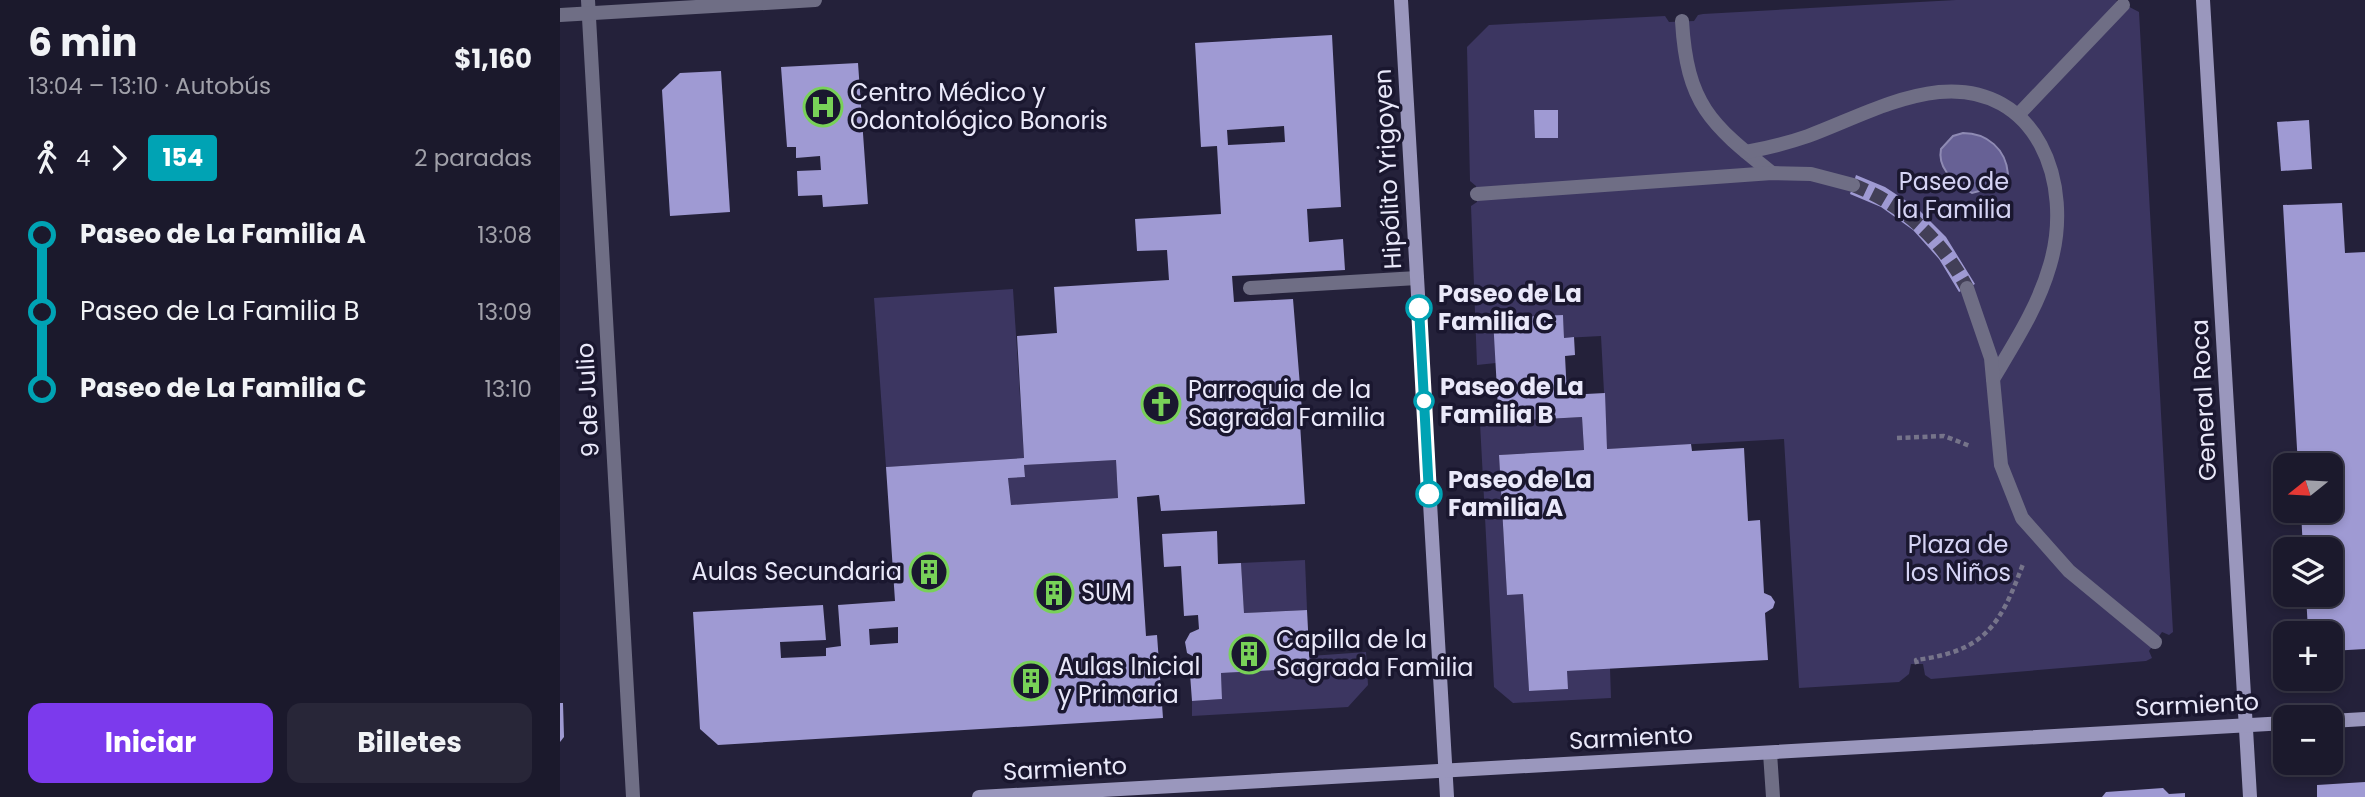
<!DOCTYPE html>
<html lang="es">
<head>
<meta charset="utf-8">
<style>
	:root { --surface:#1b192c; --page:#282638; --text:#f1f3f6; --muted:#a0a0a9; --line:#393848; --accent:#7c3aed }
	body { margin:0; font-family:Poppins,sans-serif; background:var(--page); color:var(--text); height:100vh; display:flex; flex-direction:column; font-size:26px; white-space:nowrap }
	* { box-sizing:border-box; margin:0 }
	p { font-size:23px; color:var(--muted) }
	.icon { flex:none; width:38px; height:38px; fill:none; stroke:currentColor; stroke-width:2; stroke-linecap:round; stroke-linejoin:round }
	.map { position:relative; flex:1; overflow:hidden }
	.drawer { display:flex; flex-direction:column; background:var(--surface); width:560px }
	.drawer>* { flex:none }
	.badge { padding:0 14px; border-radius:5px; font-size:24px; line-height:46px }
	.needle { width:46px; rotate:252deg }
	.controls { position:absolute; left:1713px; top:453px; display:grid; gap:14px }
	.controls a { display:grid; place-items:center; width:70px; height:70px; border-radius:14px; background:var(--surface); box-shadow:0 4px 10px #0003,0 0 0 2px var(--line); font-size:35px }
	.map>.badge { position:absolute; translate:-50% -50%; box-shadow:0 0 0 4px #fff }
	.legs { display:flex; align-items:center; gap:10px; height:77px; padding:0 28px; font-size:23px }
	.legs p { margin-inline-start:auto }
	.headline { display:flex; align-items:center; justify-content:space-between; height:119px; padding:0 28px }
	h1 { font-size:38px; font-weight:700; line-height:52px }
	.button { display:flex; gap:14px; margin-top:auto; padding:14px 28px }
	.button a { flex:1; height:80px; border-radius:14px; background:var(--accent); color:#fff; font-size:28px; font-weight:700; line-height:80px; text-align:center }
	.button a+a { background:var(--page); color:var(--text) }
	ul { padding:0 28px; list-style:none }
	li { display:flex; align-items:center; gap:24px; height:77px; font-size:26px }
	li i { display:grid; place-items:center; width:10px; height:100%; margin:0 9px; background:currentColor }
	li i::after { content:''; width:18px; height:18px; margin:-9px; border:5px solid; border-radius:50%; background:var(--surface) }
	li p { margin-inline-start:auto }
	li:first-child i { background:linear-gradient(#0000 50%,currentColor 0) }
	li:last-child i { background:linear-gradient(currentColor 50%,#0000 0) }
	main { display:flex; flex:1; min-height:0 }
	.map>svg:first-child { display:block }
	.green { fill:#3c3661 }
	.water { fill:#676195; stroke:#8e8ab3; stroke-width:2 }
	.building { fill:#9f9ad3; fill-rule:evenodd }
	.lines { fill:none; stroke-linecap:round; stroke-linejoin:round }
	.street-tunnel { stroke:#423f57; stroke-width:14; stroke-dasharray:14 7; stroke-linecap:butt }
	.path { stroke:#76748a; stroke-width:4.5; stroke-dasharray:5 3.5; stroke-linecap:butt }
	.lane { stroke:#6f6e85; stroke-width:14 }
	.street { stroke:#6f6e85; stroke-width:14 }
	.secondary { stroke:#9a97bd; stroke-width:14 }
	.line-1-casing { stroke:#fff; stroke-width:16 }
	.line-1 { stroke:#00a3b4; stroke-width:10 }
	.stop-1-dot { fill:#fff; stroke:#00a3b4; stroke-width:3.5 }
	.labels { text-anchor:middle; stroke-width:7; stroke-linejoin:round; paint-order:stroke }
	.poi-label { font-size:24px; fill:#eae9fa; stroke:#1a172f; text-anchor:start }
	.street-label { font-size:24px; fill:#eae9fa; stroke:#1a172f }
	.park-label { font-size:24px; fill:#d6d4f5; stroke:#1a172f }
	.stop-label { font-size:24px; font-weight:bold; fill:#eae9fa; stroke:#1a172f; text-anchor:start }
</style>
</head>
<body>
<main>
<section class="drawer">
<div class="headline"><div><h1>6 min</h1><p>13:04 – 13:10 · Autobús</p></div><b>$1,160</b></div>
<div class="legs"><svg class="icon" aria-label="walk" viewBox="0 0 24 24"><circle cx="13" cy="4" r="2"/><path d="M13 8l-2 6 4 7M11 14l-3 7M7 12l3-4h3l4 4"/></svg>4<svg class="icon" aria-label="forward" viewBox="0 0 24 24"><path d="M9 5l7 7-7 7"/></svg><b class="badge" style="background:#00a3b4;color:#fff">154</b><p>2 paradas</p></div>
<ul>
<li><i style="color:#00a3b4"></i><b>Paseo de La Familia A</b><p>13:08</p></li>
<li><i style="color:#00a3b4"></i><span>Paseo de La Familia B</span><p>13:09</p></li>
<li><i style="color:#00a3b4"></i><b>Paseo de La Familia C</b><p>13:10</p></li>
</ul>
<div class="button"><a>Iniciar</a><a>Billetes</a></div>
</section>
<div class="map">
<svg width="1805" height="797" viewBox="0 0 1805 797">
	<rect width="100%" height="100%" fill="#24213a"/>
	<g class="green">
		<polygon points="1396,0 1556,0 1579,12 1613,632 1609,635 1602,632 1589,651 1592,658 1586,661 1371,679 1365,675 1363,664 1351,664 1349,674 1339,682 1239,688 1224,439 1047,449 1041,336 1004,338 1003,315 936,363 917,365 911,206 917,202 916,186 910,181 907,47 929,25 1105,16 1109,22 1134,21 1138,15 1143,14"/>
		<polygon points="453,289 464,458 326,467 314,298"/>
		<polygon points="1022,417 1024,450 939,455 947,594 963,594 969,691 1007,689 1007,671 1050,668 1051,698 953,703 934,687 920,423"/>
		<polygon points="556,460 558,498 451,505 448,478 465,477 464,465"/>
		<polygon points="745,560 747,610 684,613 681,563"/>
		<polygon points="806,652 808,685 788,707 632,716 632,701 662,699 661,673 749,668 750,656"/>
	</g>
	<path class="water" d="M1403,133C1427,133 1446,149 1448,174L1438,186L1412,193C1396,184 1377,169 1381,149L1393,136Z"/>
	<g class="building">
		<path d="M772,35L781,207L747,209L749,242L783,239L785,270L672,276L674,302L733,299L743,423H740L745,504L601,511L599,495L577,497L586,636L597,635L603,718L158,745L140,729L133,612L263,605L266,640L220,642L221,658L266,656V648L281,646L278,605L335,601L326,467L464,458L457,336L497,333L494,287L609,280L607,250L577,251L575,219L661,214L657,146L641,147L635,43ZM724,126L725,142L668,145L667,130ZM556,460L558,498L451,505L448,478L465,477L464,465ZM338,627V643L310,645L309,629Z"/>
		<polygon points="298,63 308,204 263,207 262,195 238,196 237,171 261,170 260,156 236,158 236,147 227,147 221,67"/>
		<polygon points="161,71 170,212 110,216 102,90 120,73"/>
		<polygon points="974,110 998,110 998,138 975,138"/>
		<polygon points="1749,120 1752,169 1721,171 1717,122"/>
		<polygon points="1296,175 1325,187 1357,208 1386,237 1415,284 1399,292 1379,259 1353,230 1321,207 1290,194"/>
		<polygon points="1782,203 1785,253 1805,252 1805,649 1771,651 1771,634 1751,634 1748,630 1746,595 1771,595 1771,550 1743,550 1741,511 1771,511 1771,466 1738,466 1723,205"/>
		<polygon points="1003,315 1004,338 1014,337 1015,355 1005,356 1007,395 1045,393 1047,449 1131,444 1132,451 1184,448 1188,521 1200,520 1204,593 1211,596 1215,602 1213,608 1205,613 1208,660 1007,671 1008,689 969,691 963,594 947,595 939,455 1024,450 1022,417 952,421 951,408 938,408 933,318"/>
		<polygon points="657,531 658,564 681,563 684,613 747,610 750,668 661,673 662,699 632,701 630,674 641,674 640,660 627,653 625,642 630,633 639,629 638,615 624,616 621,566 604,567 602,534"/>
		<polygon points="0,703 3,703 4,737 0,742"/>
		<polygon points="1805,782 1805,797 1757,797 1757,785"/>
		<polygon points="1603,788 1609,794 1625,793 1625,797 1542,797 1546,792"/>
	</g>
	<g class="lines">
		<path class="street-tunnel" d="M1293,185C1344,205 1381,239 1407,288"/>
		<g class="path">
			<polyline points="1337,438 1384,436 1410,446"/>
			<path d="M1357,664L1356,660C1425,651 1440,626 1463,564"/>
		</g>
		<g class="lane">
			<polyline points="690,288 857,278"/>
			<polyline points="1210,753 1213,797"/>
		</g>
		<g class="street">
			<polyline points="28,0 73,797"/>
			<polyline points="0,15 255,0"/>
			<path d="M1122,21C1127,104 1150,124 1212,173"/>
			<polyline points="1458,115 1563,5"/>
			<path d="M1186,152C1207,148 1228,143 1248,136C1291,120 1333,97 1379,92C1478,83 1514,184 1490,265C1478,307 1455,342 1433,379"/>
			<polyline points="917,194 1212,173 1251,174 1293,185"/>
			<polyline points="1407,288 1431,358 1441,465 1462,518 1509,571 1595,642"/>
		</g>
		<g class="secondary">
			<polyline points="841,0 887,797"/>
			<polyline points="1643,0 1690,797"/>
			<polyline points="1771,721 1805,719"/>
			<polyline points="419,797 1726,723"/>
		</g>
	</g>
	<g class="lines">
		<defs>
			<polyline id="line-1" points="859,308 869,494"/>
		</defs>
		<use href="#line-1" class="line-1-casing"/>
		<use href="#line-1" class="line-1"/>
	</g>
	<defs>
		<symbol id="hospital-ring" viewBox="-11 -11 22 22"><circle r="9.5" fill="#1a172f" stroke="#78d158" stroke-width="1.5"/><path d="M-5-5h3v3.5h4V-5h3V5h-3V1.5h-4V5h-3Z" fill="#78d158"/></symbol>
		<symbol id="church-ring" viewBox="-11 -11 22 22"><circle r="9.5" fill="#1a172f" stroke="#78d158" stroke-width="1.5"/><path d="M-1.2-6h2.4v3.5h3.3v2.4h-3.3V6h-2.4V-.1h-3.3v-2.4h3.3Z" fill="#78d158"/></symbol>
		<symbol id="building-ring" viewBox="-11 -11 22 22"><circle r="9.5" fill="#1a172f" stroke="#78d158" stroke-width="1.5"/><path d="M-4-6H4V6H1V3H-1V6H-4ZM-2.5-4.3h1.7v1.8h-1.7ZM.8-4.3h1.7v1.8H.8ZM-2.5-1h1.7V.8h-1.7ZM.8-1h1.7V.8H.8Z" fill="#78d158"/></symbol>
	</defs>
	<g fill-rule="evenodd">
		<use href="#hospital-ring" x="241" y="85" width="44" height="44"/>
		<use href="#church-ring" x="579" y="382" width="44" height="44"/>
		<use href="#building-ring" x="347" y="550" width="44" height="44"/>
		<use href="#building-ring" x="472" y="571" width="44" height="44"/>
		<use href="#building-ring" x="667" y="632" width="44" height="44"/>
		<use href="#building-ring" x="449" y="659" width="44" height="44"/>
	</g>
	<g class="stop-1-dot">
		<circle cx="859" cy="308" r="12"/>
		<circle cx="864" cy="401" r="9"/>
		<circle cx="869" cy="494" r="12"/>
	</g>
	<g class="labels">
		<g class="poi-label">
			<text x="290" y="101">Centro Médico y<tspan x="290" dy="28">Odontológico Bonoris</tspan></text>
			<text x="628" y="398">Parroquia de la<tspan x="628" dy="28">Sagrada Familia</tspan></text>
			<text x="342" y="580" text-anchor="end">Aulas Secundaria</text>
			<text x="521" y="601">SUM</text>
			<text x="716" y="648">Capilla de la<tspan x="716" dy="28">Sagrada Familia</tspan></text>
			<text x="498" y="675">Aulas Inicial<tspan x="498" dy="28">y Primaria</tspan></text>
		</g>
		<g class="street-label">
			<text transform="translate(828 169) rotate(-93)" y="8">Hipólito Yrigoyen</text>
			<text transform="translate(28 400) rotate(-93)" y="8">9 de Julio</text>
			<text transform="translate(1644 400) rotate(-93)" y="8">General Roca</text>
			<text transform="translate(1637 705) rotate(-3)" y="8">Sarmiento</text>
			<text transform="translate(1071 738) rotate(-3)" y="8">Sarmiento</text>
			<text transform="translate(505 769) rotate(-3)" y="8">Sarmiento</text>
		</g>
		<g class="park-label">
			<text x="1394" y="190">Paseo de<tspan x="1394" dy="28">la Familia</tspan></text>
			<text x="1398" y="553">Plaza de<tspan x="1398" dy="28">los Niños</tspan></text>
		</g>
		<g class="stop-label">
			<text x="878" y="302">Paseo de La<tspan x="878" dy="28">Familia C</tspan></text>
			<text x="880" y="395">Paseo de La<tspan x="880" dy="28">Familia B</tspan></text>
			<text x="888" y="488">Paseo de La<tspan x="888" dy="28">Familia A</tspan></text>
		</g>
	</g>
</svg>
<div class="controls">
<a><svg class="needle" viewBox="-14 -14 28 28"><path d="M0-13l5 13h-10z" fill="#e53935"/><path d="M0 13l5-13h-10z" fill="#a0a0a9"/></svg></a>
<a><svg class="icon" aria-label="layers" viewBox="0 0 24 24"><path d="M12 4l9 5-9 5-9-5zM3 14l9 5 9-5"/></svg></a>
<a>+</a>
<a>−</a>
</div>
</div>
</main>
</body>
</html>
